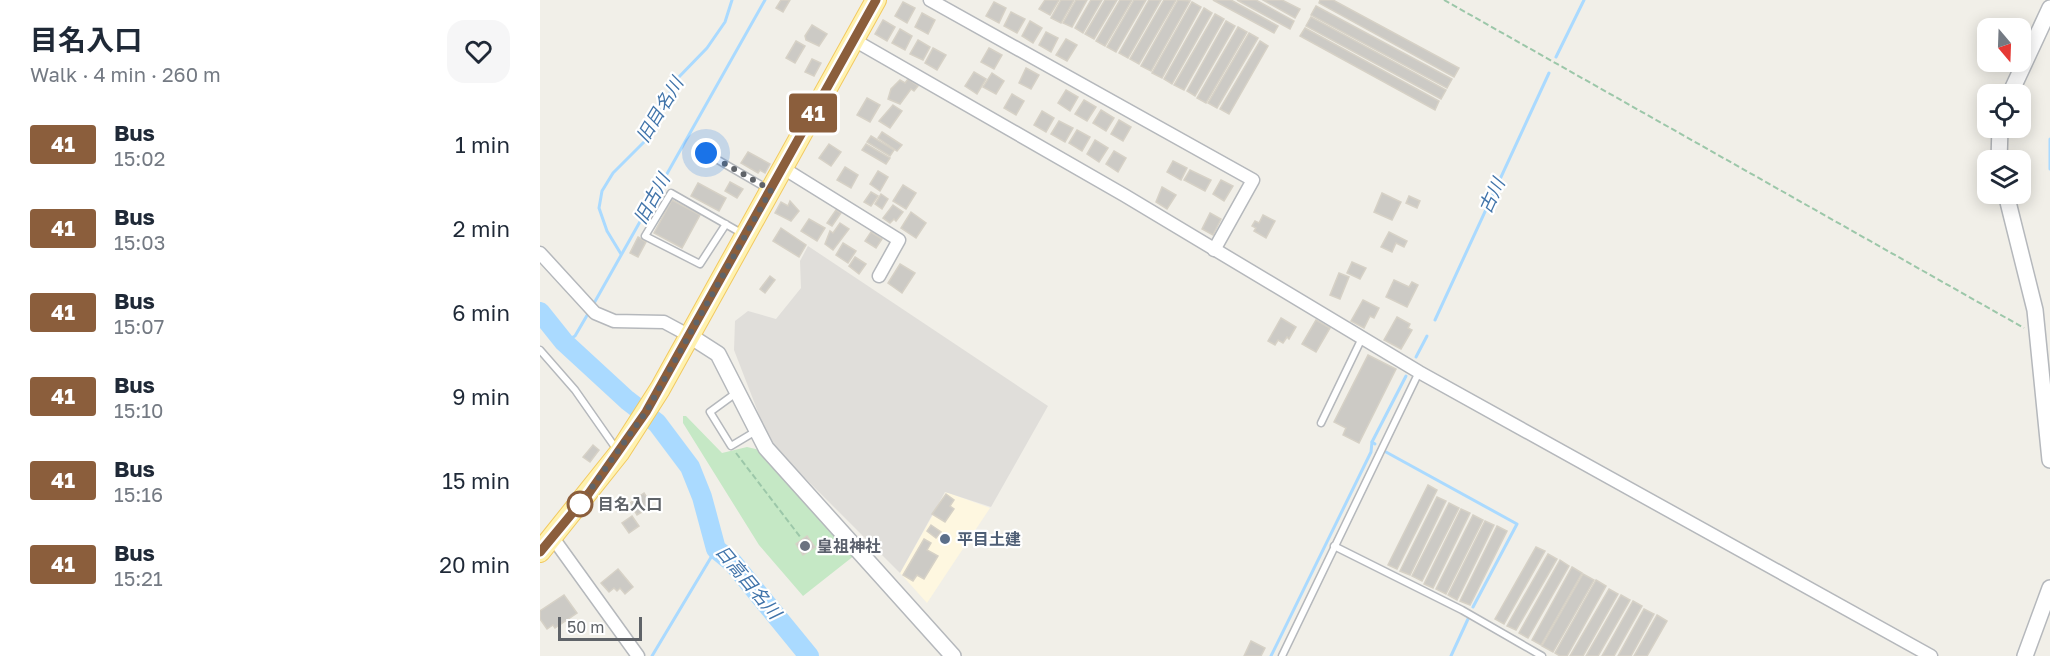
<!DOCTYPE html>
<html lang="en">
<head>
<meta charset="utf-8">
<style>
	:root { --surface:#fff; --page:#f6f6f7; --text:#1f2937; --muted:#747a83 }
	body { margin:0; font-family:"Golos Text","Noto Sans JP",sans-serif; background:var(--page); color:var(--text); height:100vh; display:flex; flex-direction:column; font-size:22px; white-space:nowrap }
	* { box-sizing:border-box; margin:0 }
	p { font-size:20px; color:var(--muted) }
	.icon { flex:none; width:33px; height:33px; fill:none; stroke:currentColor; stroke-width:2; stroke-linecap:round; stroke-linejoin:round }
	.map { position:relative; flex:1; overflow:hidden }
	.sheet { display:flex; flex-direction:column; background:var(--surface); width:540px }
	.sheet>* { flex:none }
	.badge { padding:0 12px; border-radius:4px; font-size:21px; line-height:39px }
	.needle { width:39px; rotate:161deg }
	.tools { position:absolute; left:1437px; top:18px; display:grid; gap:12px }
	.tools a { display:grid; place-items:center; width:54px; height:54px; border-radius:12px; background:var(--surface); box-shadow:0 3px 15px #0003; font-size:30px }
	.scale { position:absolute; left:18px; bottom:15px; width:84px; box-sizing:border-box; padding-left:6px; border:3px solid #5f6368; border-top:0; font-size:16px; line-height:21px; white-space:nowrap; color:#5f6368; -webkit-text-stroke:4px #fff; paint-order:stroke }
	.you { position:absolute; width:30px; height:30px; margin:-15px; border:4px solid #fff; border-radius:50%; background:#1a73e8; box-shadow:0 0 0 9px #1a73e833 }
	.map>.badge { position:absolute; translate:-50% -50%; box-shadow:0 0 0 3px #fff }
	.round { display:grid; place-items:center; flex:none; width:63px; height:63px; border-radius:18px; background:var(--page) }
	.overview { display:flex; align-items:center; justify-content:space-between; height:102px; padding:0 30px }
	h1 { font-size:28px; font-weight:700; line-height:45px }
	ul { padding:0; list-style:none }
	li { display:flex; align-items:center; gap:18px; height:84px; padding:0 30px }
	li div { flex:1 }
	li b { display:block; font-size:22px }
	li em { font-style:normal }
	li .badge { min-width:66px; font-weight:700; text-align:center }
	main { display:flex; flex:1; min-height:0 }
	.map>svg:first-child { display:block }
	.commercial { fill:#fef7e0 }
	.industrial { fill:#e0deda }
	.green { fill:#c5e8c5 }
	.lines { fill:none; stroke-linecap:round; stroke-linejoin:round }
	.stream { stroke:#aadaff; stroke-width:3 }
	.river { stroke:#aadaff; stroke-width:20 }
	.building { fill:#cccac5; stroke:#d6d1c6; stroke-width:1.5 }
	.service-casing { stroke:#b5b8bc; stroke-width:9 }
	.minor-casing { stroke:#b5b8bc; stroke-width:15 }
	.tertiary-casing { stroke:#b5b8bc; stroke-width:18 }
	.primary-casing { stroke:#f2c960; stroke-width:22 }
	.path { stroke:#9cc7a9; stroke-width:2; stroke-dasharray:6 3; stroke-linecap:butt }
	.service { stroke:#fff; stroke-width:6 }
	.minor { stroke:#fff; stroke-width:12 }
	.tertiary { stroke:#fff; stroke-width:15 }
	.primary { stroke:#fff2af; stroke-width:20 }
	.line-casing { stroke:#fff; stroke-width:14 }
	.line { stroke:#8b5e3c; stroke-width:9 }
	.walk { stroke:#5f6368; stroke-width:6; stroke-dasharray:0 10.8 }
	.stop-dot { fill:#fff; stroke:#8b5e3c; stroke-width:3 }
	.service-dot { fill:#5c6f8a; stroke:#fff; stroke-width:2 }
	.worship-dot { fill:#6b7280; stroke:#fff; stroke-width:2 }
	.labels { text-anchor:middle; stroke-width:4.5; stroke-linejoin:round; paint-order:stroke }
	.stop-label { font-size:16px; font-weight:bold; fill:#5f6368; stroke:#fff; text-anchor:start }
	.service-label { font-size:16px; font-weight:bold; fill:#4e5e75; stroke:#fff; text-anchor:start }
	.worship-label { font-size:16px; font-weight:bold; fill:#5b616d; stroke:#fff; text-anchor:start }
	.water-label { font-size:18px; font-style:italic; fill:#4174aa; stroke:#fff }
</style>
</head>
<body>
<main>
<section class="sheet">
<div class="overview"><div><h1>目名入口</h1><p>Walk · 4 min · 260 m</p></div><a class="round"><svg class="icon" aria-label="heart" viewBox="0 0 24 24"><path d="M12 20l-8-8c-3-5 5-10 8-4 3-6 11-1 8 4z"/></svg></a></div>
<ul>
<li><span class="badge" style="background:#8b5e3c;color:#fff">41</span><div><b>Bus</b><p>15:02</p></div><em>1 min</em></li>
<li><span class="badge" style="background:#8b5e3c;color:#fff">41</span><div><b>Bus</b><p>15:03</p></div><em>2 min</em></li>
<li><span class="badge" style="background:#8b5e3c;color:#fff">41</span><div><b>Bus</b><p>15:07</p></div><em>6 min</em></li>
<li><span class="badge" style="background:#8b5e3c;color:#fff">41</span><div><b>Bus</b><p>15:10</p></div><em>9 min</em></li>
<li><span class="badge" style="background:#8b5e3c;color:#fff">41</span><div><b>Bus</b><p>15:16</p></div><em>15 min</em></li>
<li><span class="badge" style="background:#8b5e3c;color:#fff">41</span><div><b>Bus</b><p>15:21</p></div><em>20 min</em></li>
</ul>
</section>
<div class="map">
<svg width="1510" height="656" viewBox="0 0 1510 656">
	<rect width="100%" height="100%" fill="#f1efe8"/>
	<polygon class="commercial" points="406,492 450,508 387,603 360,573"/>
	<polygon class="industrial" points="268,246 508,406 451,507 405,492 360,573 230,443 194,350 195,321 208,311 236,319 261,288 260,261"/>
	<polygon class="green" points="143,416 146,416 182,453 207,447 220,450 315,555 263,596 219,545 143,423"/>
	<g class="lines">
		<g class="stream">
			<polyline points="1016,57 1044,0"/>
			<polyline points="1510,139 1510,169"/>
			<polyline points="81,254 67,231 59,208 62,191 73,173 109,137 136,80 167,48 185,22 192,0"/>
			<polyline points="53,305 225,0"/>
			<polyline points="895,320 1009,73"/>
			<polyline points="24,342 35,336 49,312"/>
			<polyline points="876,357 887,336"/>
			<polyline points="835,444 832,442 866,376"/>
			<polyline points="846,452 977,524 933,607"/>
			<polyline points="112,656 176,549"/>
			<polyline points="731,656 831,452 832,442"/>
			<polyline points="911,656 928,619"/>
		</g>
		<polyline class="river" points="0,312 24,342 87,400 117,423 150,467 162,497 176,549 193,563 269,656"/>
	</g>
	<g class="building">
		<polygon points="241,0 250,0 243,12 236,8"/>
		<polygon points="505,0 519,0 510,15 499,9"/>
		<polygon points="521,0 534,0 521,23 511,18"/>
		<polygon points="536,0 547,0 532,27 523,23"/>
		<polygon points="551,0 562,0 543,33 535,28"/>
		<polygon points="565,0 577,0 554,39 545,34"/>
		<polygon points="580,0 592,0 565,46 556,41"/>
		<polygon points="594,0 606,0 576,52 567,47"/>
		<polygon points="609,0 621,0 588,58 579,53"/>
		<polygon points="624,0 636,0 599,64 590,59"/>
		<polygon points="638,0 650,1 611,71 601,66"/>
		<polygon points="673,0 691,0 738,26 734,33"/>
		<polygon points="697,0 716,0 754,21 750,29"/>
		<polygon points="723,0 742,0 760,9 755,18"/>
		<polygon points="780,0 793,0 919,68 914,77 779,3"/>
		<polygon points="363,2 375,8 367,23 355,16"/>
		<polygon points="454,2 466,8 459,23 446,16"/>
		<polygon points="652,2 661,7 622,78 612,73"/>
		<polygon points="776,6 912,79 907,88 771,15"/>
		<polygon points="664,8 672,13 632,84 624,79"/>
		<polygon points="471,12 485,19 477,33 464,26"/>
		<polygon points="382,13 395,20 388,34 375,27"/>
		<polygon points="675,14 684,19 644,90 634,85"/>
		<polygon points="771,17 906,90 901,99 766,26"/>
		<polygon points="343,20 355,27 347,41 335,34"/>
		<polygon points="490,21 502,28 493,43 482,36"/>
		<polygon points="686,21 695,26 655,96 647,91"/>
		<polygon points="272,25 287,34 279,46 266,40 265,36"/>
		<polygon points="698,27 707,32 666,103 657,98"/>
		<polygon points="765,28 899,101 895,110 760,36"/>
		<polygon points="360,29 372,36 365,50 352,43"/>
		<polygon points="506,32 518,38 511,52 499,45"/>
		<polygon points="709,33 718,38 677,108 668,103"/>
		<polygon points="526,39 537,45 527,61 516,55"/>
		<polygon points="378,40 390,47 383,60 370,54"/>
		<polygon points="256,41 265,46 255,63 246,58"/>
		<polygon points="720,41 728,46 689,114 680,109"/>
		<polygon points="393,48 406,55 397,70 385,63"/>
		<polygon points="449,48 462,55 454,69 441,62"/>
		<polygon points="272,59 281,63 274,76 265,72"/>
		<polygon points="486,68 499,75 491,89 479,83"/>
		<polygon points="434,72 446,79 437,94 425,86"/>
		<polygon points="452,73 464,81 456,94 443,87"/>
		<polygon points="368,79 378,86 374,91 371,89 360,104 348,99 351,89 360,80 365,83"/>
		<polygon points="526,90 538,97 530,111 518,103"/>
		<polygon points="472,94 484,101 476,115 464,108"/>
		<polygon points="327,98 340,105 330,122 317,115"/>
		<polygon points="544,100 556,107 547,121 535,114"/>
		<polygon points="353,105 362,111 350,128 339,121"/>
		<polygon points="561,110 574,118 566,131 553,123"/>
		<polygon points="502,111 514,118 506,132 494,125"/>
		<polygon points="579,120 591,127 583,141 571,134"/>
		<polygon points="519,121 533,128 525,142 511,134"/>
		<polygon points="537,130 550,137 542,151 529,143"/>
		<polygon points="342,132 362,145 357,151 338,138"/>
		<polygon points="331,136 354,150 350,156 327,142"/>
		<polygon points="555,140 568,148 559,162 547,154"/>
		<polygon points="289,144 301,152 291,166 279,158"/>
		<polygon points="326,144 350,158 346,164 322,150"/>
		<polygon points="574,151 586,158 578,172 566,164"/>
		<polygon points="208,152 230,164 225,173 220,170 218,173 201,163"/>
		<polygon points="633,161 647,168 641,180 627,172"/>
		<polygon points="305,167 318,175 311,188 297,180"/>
		<polygon points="650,170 671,180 665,191 644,180"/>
		<polygon points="338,171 348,177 340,191 330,184"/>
		<polygon points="681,180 693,186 684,201 673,194"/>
		<polygon points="190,182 203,189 197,198 185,191"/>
		<polygon points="158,183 186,198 179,211 151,196"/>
		<polygon points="363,185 376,193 366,209 353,201"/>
		<polygon points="622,187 636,195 627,209 616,202"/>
		<polygon points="331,192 338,196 331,206 324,202"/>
		<polygon points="842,193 861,202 852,220 834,212"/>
		<polygon points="341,194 348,199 342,209 335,204"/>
		<polygon points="869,196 880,201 877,208 866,203"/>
		<polygon points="132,200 160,215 142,248 114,233"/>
		<polygon points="250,201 259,211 251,221 235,213 241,202 248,206"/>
		<polygon points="353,205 363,212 356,221 354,219 350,223 343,218"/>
		<polygon points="296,210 301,213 292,226 287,223"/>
		<polygon points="371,212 386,223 376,238 361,228"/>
		<polygon points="670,213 681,219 673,235 662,229"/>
		<polygon points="723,215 735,221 726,238 714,231 716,228 712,226 715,221 719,223"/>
		<polygon points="269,219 285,228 277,241 261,231"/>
		<polygon points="300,223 309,229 293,250 285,244 290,231 293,233"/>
		<polygon points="241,228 266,245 259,257 233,241"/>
		<polygon points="331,232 342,239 336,248 325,241"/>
		<polygon points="849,232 867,241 864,247 856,243 852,252 841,247"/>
		<polygon points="98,237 106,242 98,257 90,253"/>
		<polygon points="303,243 316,251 308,263 296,255"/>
		<polygon points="315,257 326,264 319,274 309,266"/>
		<polygon points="812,262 826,268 820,279 807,273"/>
		<polygon points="360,264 375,273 362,293 348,283"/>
		<polygon points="799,273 809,277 800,299 790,295"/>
		<polygon points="230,276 235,280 225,293 220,289"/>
		<polygon points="854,280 869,287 872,282 878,285 867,307 846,297"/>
		<polygon points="823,300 839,308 834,318 830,316 824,328 811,321"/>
		<polygon points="857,317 870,324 868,328 872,330 861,349 844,340"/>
		<polygon points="741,318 756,327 749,339 747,337 743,343 738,340 735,345 728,341"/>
		<polygon points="776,320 790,328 776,352 762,344"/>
		<polygon points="828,355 856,369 819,443 803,435 806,428 794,422"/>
		<polygon points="53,445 59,450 50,462 43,457"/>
		<polygon points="888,485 897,490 857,569 848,565"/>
		<polygon points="104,493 112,506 97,515 90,503"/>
		<polygon points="406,494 414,500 410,506 414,509 405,522 392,514"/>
		<polygon points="897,497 906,501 870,575 860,571"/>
		<polygon points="909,503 919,508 882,581 872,576"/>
		<polygon points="921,509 930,513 893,588 884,584"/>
		<polygon points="933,515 943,520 906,594 896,589"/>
		<polygon points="92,516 99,526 89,533 82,523"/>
		<polygon points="945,521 954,525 917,600 908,595"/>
		<polygon points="391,525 401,532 396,538 387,531"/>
		<polygon points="957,526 967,531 930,605 920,601"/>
		<polygon points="267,536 275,547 263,555 256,544"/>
		<polygon points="384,539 391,543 387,550 398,556 384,579 377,575 373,581 363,575"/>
		<polygon points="996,547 1005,551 964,624 955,619"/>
		<polygon points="1008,554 1017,559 976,630 967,626"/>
		<polygon points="1020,560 1029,566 988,638 979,633"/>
		<polygon points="1032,567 1042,573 1001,645 992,640"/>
		<polygon points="78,569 93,587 85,594 80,588 77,591 74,588 69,592 61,583"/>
		<polygon points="1043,574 1054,580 1013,652 1002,646"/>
		<polygon points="1056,580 1066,586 1027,656 1020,656 1015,653"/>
		<polygon points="1069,589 1078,594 1043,656 1030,656"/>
		<polygon points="24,595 37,613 15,628 13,625 7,629 0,619 0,611"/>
		<polygon points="1081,595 1090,600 1058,656 1046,656"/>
		<polygon points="1093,601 1102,606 1074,656 1062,656"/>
		<polygon points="1104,609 1114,614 1091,656 1078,656"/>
		<polygon points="1117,615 1127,621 1107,656 1094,656"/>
		<polygon points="711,641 725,648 721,656 704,656"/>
	</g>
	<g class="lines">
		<defs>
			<g id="service">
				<polyline points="166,153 228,189"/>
				<polyline points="186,224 160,264 105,236 131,193 203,234"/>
				<polyline points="0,350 35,390 77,450"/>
				<polyline points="196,393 170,412 191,446 216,431"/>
				<polyline points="781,423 822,338"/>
				<polyline points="794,546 922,610 1002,656"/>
				<polyline points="742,656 879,372"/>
			</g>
			<g id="minor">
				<polyline points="390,0 713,180 674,250"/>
				<polyline points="314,40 584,195 879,372 1391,656"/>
				<polyline points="243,168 359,240 339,276"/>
				<polyline points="0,253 55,313 74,321 124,322 150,336"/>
				<polyline points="13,538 98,656"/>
			</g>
			<g id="tertiary">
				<polyline points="1470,94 1510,8"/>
				<polyline points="1459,160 1460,128"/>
				<polyline points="1466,194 1495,310 1510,460"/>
				<polyline points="150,336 178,354 226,448 413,656"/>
				<polyline points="1485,656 1510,588"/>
			</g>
			<polyline id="primary" points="0,552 79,453 120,389 336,0"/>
		</defs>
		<use href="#service" class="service-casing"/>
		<use href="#minor" class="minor-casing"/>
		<use href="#tertiary" class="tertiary-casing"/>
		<use href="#primary" class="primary-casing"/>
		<g class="path">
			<polyline points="904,0 1484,328"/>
			<polyline points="196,453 261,538"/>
		</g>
		<use href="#service" class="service"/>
		<use href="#minor" class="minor"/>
		<use href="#tertiary" class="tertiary"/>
		<use href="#primary" class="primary"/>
	</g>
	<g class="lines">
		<defs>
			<polyline id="line" points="0,552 49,493 106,412 336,0"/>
		</defs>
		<use href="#line" class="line-casing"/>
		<use href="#line" class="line"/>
		<polyline class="walk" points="40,504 106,412 231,190 166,153"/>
	</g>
	<circle class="stop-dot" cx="40" cy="504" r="12"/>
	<circle class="service-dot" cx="405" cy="539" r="6"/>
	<circle class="worship-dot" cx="265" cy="546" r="6"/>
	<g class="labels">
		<g class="stop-label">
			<text x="58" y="510">目名入口</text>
		</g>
		<g class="service-label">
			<text x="417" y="545">平目土建</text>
		</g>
		<g class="worship-label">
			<text x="277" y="552">皇祖神社</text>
		</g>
		<g class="water-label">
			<text transform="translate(120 110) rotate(-59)" y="6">旧目名川</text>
			<text transform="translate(952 196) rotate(-65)" y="6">古川</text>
			<text transform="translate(112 199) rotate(-61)" y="6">旧古川</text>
			<text transform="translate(208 582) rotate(50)" y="6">日高目名川</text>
		</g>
	</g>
</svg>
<div class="tools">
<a><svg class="needle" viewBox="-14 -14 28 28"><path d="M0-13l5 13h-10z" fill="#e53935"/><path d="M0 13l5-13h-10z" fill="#747a83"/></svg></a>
<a><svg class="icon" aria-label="locate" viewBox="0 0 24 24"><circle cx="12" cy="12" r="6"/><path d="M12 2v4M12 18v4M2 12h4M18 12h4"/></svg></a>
<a><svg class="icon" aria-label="layers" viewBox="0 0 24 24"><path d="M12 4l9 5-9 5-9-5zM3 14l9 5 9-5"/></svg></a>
</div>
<div class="scale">50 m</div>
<div class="you" style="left:166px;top:153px"></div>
<b class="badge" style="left:273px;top:113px;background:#8b5e3c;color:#fff">41</b>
</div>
</main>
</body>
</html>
